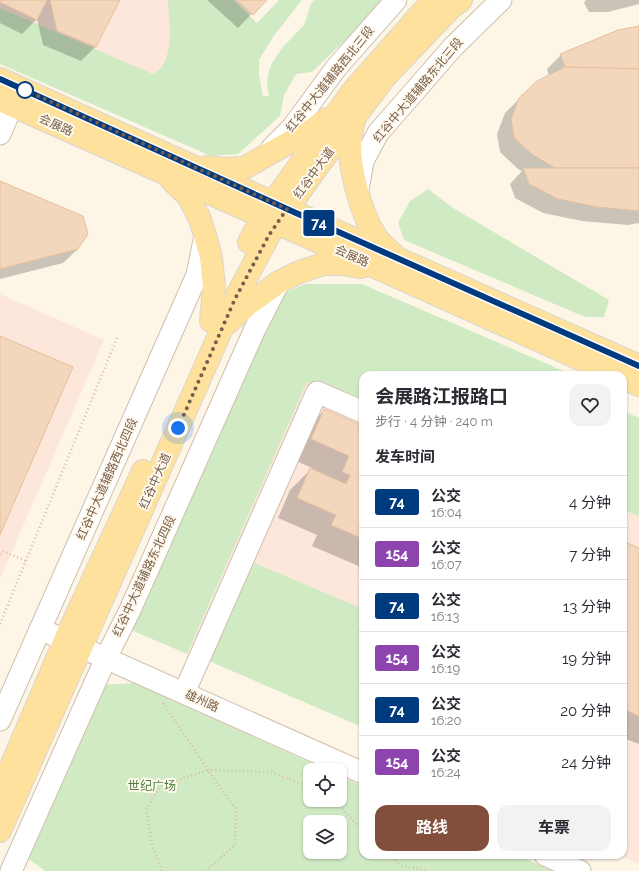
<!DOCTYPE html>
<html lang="zh">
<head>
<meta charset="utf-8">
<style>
	:root { --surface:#fff; --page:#f2f2f3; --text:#2b2b33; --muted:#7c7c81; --line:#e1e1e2; --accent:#814f3c }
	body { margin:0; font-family:Raleway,"Noto Sans SC",sans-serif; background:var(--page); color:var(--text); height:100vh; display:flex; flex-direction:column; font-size:15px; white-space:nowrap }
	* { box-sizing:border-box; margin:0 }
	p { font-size:13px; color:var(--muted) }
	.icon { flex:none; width:22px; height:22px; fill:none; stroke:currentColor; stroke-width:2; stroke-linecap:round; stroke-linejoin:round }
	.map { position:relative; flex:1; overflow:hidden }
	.sheet { position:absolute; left:359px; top:371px; width:268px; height:488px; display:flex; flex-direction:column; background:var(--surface); border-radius:12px; box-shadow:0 1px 3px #0004 }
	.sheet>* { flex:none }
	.badge { padding:0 8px; border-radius:3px; font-size:14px; line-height:26px }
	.controls { position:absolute; left:303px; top:763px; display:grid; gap:8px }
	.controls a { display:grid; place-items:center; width:44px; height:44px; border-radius:8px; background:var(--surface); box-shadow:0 1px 3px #0004; font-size:20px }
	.you { position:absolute; width:20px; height:20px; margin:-10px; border:3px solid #fff; border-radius:50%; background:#1a73e8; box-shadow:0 0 0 6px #1a73e833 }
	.map>.badge { position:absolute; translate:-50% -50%; box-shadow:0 0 0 2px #fff }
	h2 { padding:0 16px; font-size:15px; line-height:36px }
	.round { display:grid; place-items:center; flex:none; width:42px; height:42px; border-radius:12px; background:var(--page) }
	.summary { display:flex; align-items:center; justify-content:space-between; height:68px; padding:0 16px }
	h1 { font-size:19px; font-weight:700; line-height:30px }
	.cta { display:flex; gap:8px; margin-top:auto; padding:8px 16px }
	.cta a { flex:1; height:46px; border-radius:12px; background:var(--accent); color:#fff; font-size:16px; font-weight:700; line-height:46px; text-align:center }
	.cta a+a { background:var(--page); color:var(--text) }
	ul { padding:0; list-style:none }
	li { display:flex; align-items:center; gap:12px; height:52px; padding:0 16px; border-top:1px solid var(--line) }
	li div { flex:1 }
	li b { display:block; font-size:15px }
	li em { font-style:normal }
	li .badge { min-width:44px; font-weight:700; text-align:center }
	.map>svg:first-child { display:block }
	.commercial { fill:#fde7da }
	.green { fill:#d0ebc4; fill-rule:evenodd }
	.shadow { fill:#0003 }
	.building { fill:#f3d7bd; stroke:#e6bf9d }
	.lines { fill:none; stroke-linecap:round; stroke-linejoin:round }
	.minor-casing { stroke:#cfbeac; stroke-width:23 }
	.major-casing { stroke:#dcd5d0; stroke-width:24 }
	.path { stroke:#d9bba0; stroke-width:2.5; stroke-dasharray:1 3; stroke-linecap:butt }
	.minor { stroke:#fff; stroke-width:21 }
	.major { stroke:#fde19d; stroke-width:22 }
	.line-casing { stroke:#fff; stroke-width:9 }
	.line { stroke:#003b80; stroke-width:6 }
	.walk { stroke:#775e4a; stroke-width:4; stroke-dasharray:0 7.2 }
	.stop-dot { fill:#fff; stroke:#003b80; stroke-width:2 }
	.labels { text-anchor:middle; stroke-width:4; stroke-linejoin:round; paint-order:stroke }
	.street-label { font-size:12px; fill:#775e4a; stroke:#fff9ed }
	.park-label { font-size:12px; fill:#4d7e41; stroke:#fff9ed }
</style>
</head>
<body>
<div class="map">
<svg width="639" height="871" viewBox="0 0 639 871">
	<rect width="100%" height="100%" fill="#fdf6e6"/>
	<g class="commercial">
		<polygon points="0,0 178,0 173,56 155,87 0,16"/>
		<polygon points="0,294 104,340 0,579"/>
		<polygon points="307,382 363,406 363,727 209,661 187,654"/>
		<polygon points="623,510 639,516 639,864 618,855 623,855"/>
	</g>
	<g class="green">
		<path d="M168,0H233L257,23L279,0H302L273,37L259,60V75L263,96H269L267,85L268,74L272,63L282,48L304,25L311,4L314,0H387L312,72L296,74L284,95L280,116L238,154L211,156L0,64V8L153,74C156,72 159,70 161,68C174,51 169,20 168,0Z"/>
		<polygon points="428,189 453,208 609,300 604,317 585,317 404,240 398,223 410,201"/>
		<polygon points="305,284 362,284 573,375 363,375 363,406 307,382 187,654 131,630 277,296"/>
		<polygon points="626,412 639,418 639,516 623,510 623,420"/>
		<polygon points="252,562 363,609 363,723 362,727 209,661"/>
		<path d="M133,683L327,770H310V800H340V776L363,786V855H517L553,871H45L27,858L101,685ZM310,822H340V852H310Z"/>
	</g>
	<g class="shadow">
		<polygon points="0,0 119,0 96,46 81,61 43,45 37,19 22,34 0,23"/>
		<polygon points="207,0 265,0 238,28"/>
		<polygon points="586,0 639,0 639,4 608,12 589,12 584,3"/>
		<polygon points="639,27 639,223 628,225 582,221 543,213 515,198 510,184 522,171 518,169 500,152 497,134 505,113 519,99 549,76 547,69 561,55"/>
		<polygon points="0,182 78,249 63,263 0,279"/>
		<polygon points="325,410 363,427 363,568 312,546 317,535 278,518 290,490 312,468 292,459 304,430"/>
		<polygon points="623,542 639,549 639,744 623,738"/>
	</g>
	<g class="building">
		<polygon points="0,0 47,0 37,20 0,2"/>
		<polygon points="50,0 120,0 96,47 57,31"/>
		<polygon points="236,0 267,0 253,15"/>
		<polygon points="639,26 639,69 565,67 560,54 618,30"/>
		<polygon points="565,67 639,69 639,168 555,168 533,155 514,138 511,119 519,98 537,81"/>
		<polygon points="523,168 639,168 639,211 597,207 558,199 529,184"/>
		<polygon points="0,181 83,216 88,234 78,249 0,269"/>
		<polygon points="0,336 73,367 0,535"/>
		<polygon points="324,409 363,426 363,539 331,525 336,515 297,498 310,468 346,484 350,475 342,472 349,456 311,439"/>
		<polygon points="623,541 639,548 639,716 623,709"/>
	</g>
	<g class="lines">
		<defs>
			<g id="minor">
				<polyline points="0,134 12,106"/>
				<polyline points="272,148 292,128 336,68 396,0"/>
				<polyline points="358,190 363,161 378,133 453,47 501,0"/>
				<polyline points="40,629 363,773"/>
				<polyline points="184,693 317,392 363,412"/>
				<polyline points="0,720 197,275 205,235"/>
				<polyline points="545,855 580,871"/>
				<polyline points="11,871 106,658 130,610 254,331 279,282"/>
			</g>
			<g id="major">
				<polyline points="0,79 287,209 639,366"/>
				<polyline points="0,100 297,232 616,375"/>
				<path d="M354,119C353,127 350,136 350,143C349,168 361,214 375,235C379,242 386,248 392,253"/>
				<polyline points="206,167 224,169 244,168 315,128 326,119"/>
				<polyline points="172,181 188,196 199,217 205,235 211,257 214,287 211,321"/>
				<polyline points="249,242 263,216 352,92 433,0"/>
				<polyline points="229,322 247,305 279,282 297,273 323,264 342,264 361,267"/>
				<polyline points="623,378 639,385"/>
				<polyline points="0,792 65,640 143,471"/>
				<polyline points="0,831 235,299 269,235 318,166 385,77 450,9 461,0"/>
			</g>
		</defs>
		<use href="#minor" class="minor-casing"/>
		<use href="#major" class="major-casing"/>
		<g class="path">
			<polyline points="0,554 2,551 26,561"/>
			<polyline points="0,624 117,338"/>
			<polyline points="163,703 208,770 270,772 310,787"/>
			<polyline points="334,800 363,831"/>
			<polyline points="389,855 400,865 428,871"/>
			<polyline points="162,871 152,844 146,810 160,786 208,770 236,809 235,845 206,871"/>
		</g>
		<use href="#minor" class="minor"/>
		<use href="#major" class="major"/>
	</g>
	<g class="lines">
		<defs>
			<polyline id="line" points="0,79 296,213 639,366"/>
		</defs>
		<use href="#line" class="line-casing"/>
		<use href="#line" class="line"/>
		<polyline class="walk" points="25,90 287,209 269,235 235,299 178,428"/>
	</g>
	<circle class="stop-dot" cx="25" cy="90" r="8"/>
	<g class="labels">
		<g class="street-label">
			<text transform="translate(330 79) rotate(-51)" y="4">红谷中大道辅路西北三段</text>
			<text transform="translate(418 90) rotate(-50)" y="4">红谷中大道辅路东北三段</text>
			<text transform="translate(56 125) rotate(24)" y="4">会展路</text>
			<text transform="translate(314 173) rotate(-54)" y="4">红谷中大道</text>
			<text transform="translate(352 256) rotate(24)" y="4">会展路</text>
			<text transform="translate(107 479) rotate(-66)" y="4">红谷中大道辅路西北四段</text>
			<text transform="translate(155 481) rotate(-66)" y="4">红谷中大道</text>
			<text transform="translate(144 576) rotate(-65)" y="4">红谷中大道辅路东北四段</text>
			<text transform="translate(202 701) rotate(24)" y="4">雄州路</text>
		</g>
		<g class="park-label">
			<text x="152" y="790">世纪广场</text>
		</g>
	</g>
</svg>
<div class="controls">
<a><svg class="icon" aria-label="locate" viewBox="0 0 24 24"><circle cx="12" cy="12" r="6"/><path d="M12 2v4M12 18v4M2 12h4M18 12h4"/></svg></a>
<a><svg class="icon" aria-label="layers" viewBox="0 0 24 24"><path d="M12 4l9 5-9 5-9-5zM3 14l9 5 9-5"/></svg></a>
</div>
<div class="you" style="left:178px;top:428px"></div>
<b class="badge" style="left:319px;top:223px;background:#003b80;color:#fff">74</b>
<section class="sheet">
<div class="summary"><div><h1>会展路江报路口</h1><p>步行 · 4 分钟 · 240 m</p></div><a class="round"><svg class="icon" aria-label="heart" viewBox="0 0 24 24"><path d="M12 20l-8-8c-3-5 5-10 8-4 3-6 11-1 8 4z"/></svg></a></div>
<h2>发车时间</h2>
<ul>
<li><span class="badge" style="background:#003b80;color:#fff">74</span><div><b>公交</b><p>16:04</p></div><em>4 分钟</em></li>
<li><span class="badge" style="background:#8e44ad;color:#fff">154</span><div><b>公交</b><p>16:07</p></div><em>7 分钟</em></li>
<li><span class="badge" style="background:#003b80;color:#fff">74</span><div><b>公交</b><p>16:13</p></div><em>13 分钟</em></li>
<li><span class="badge" style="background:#8e44ad;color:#fff">154</span><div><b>公交</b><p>16:19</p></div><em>19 分钟</em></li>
<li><span class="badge" style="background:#003b80;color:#fff">74</span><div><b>公交</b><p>16:20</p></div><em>20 分钟</em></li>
<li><span class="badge" style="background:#8e44ad;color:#fff">154</span><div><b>公交</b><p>16:24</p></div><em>24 分钟</em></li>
</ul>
<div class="cta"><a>路线</a><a>车票</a></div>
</section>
</div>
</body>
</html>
